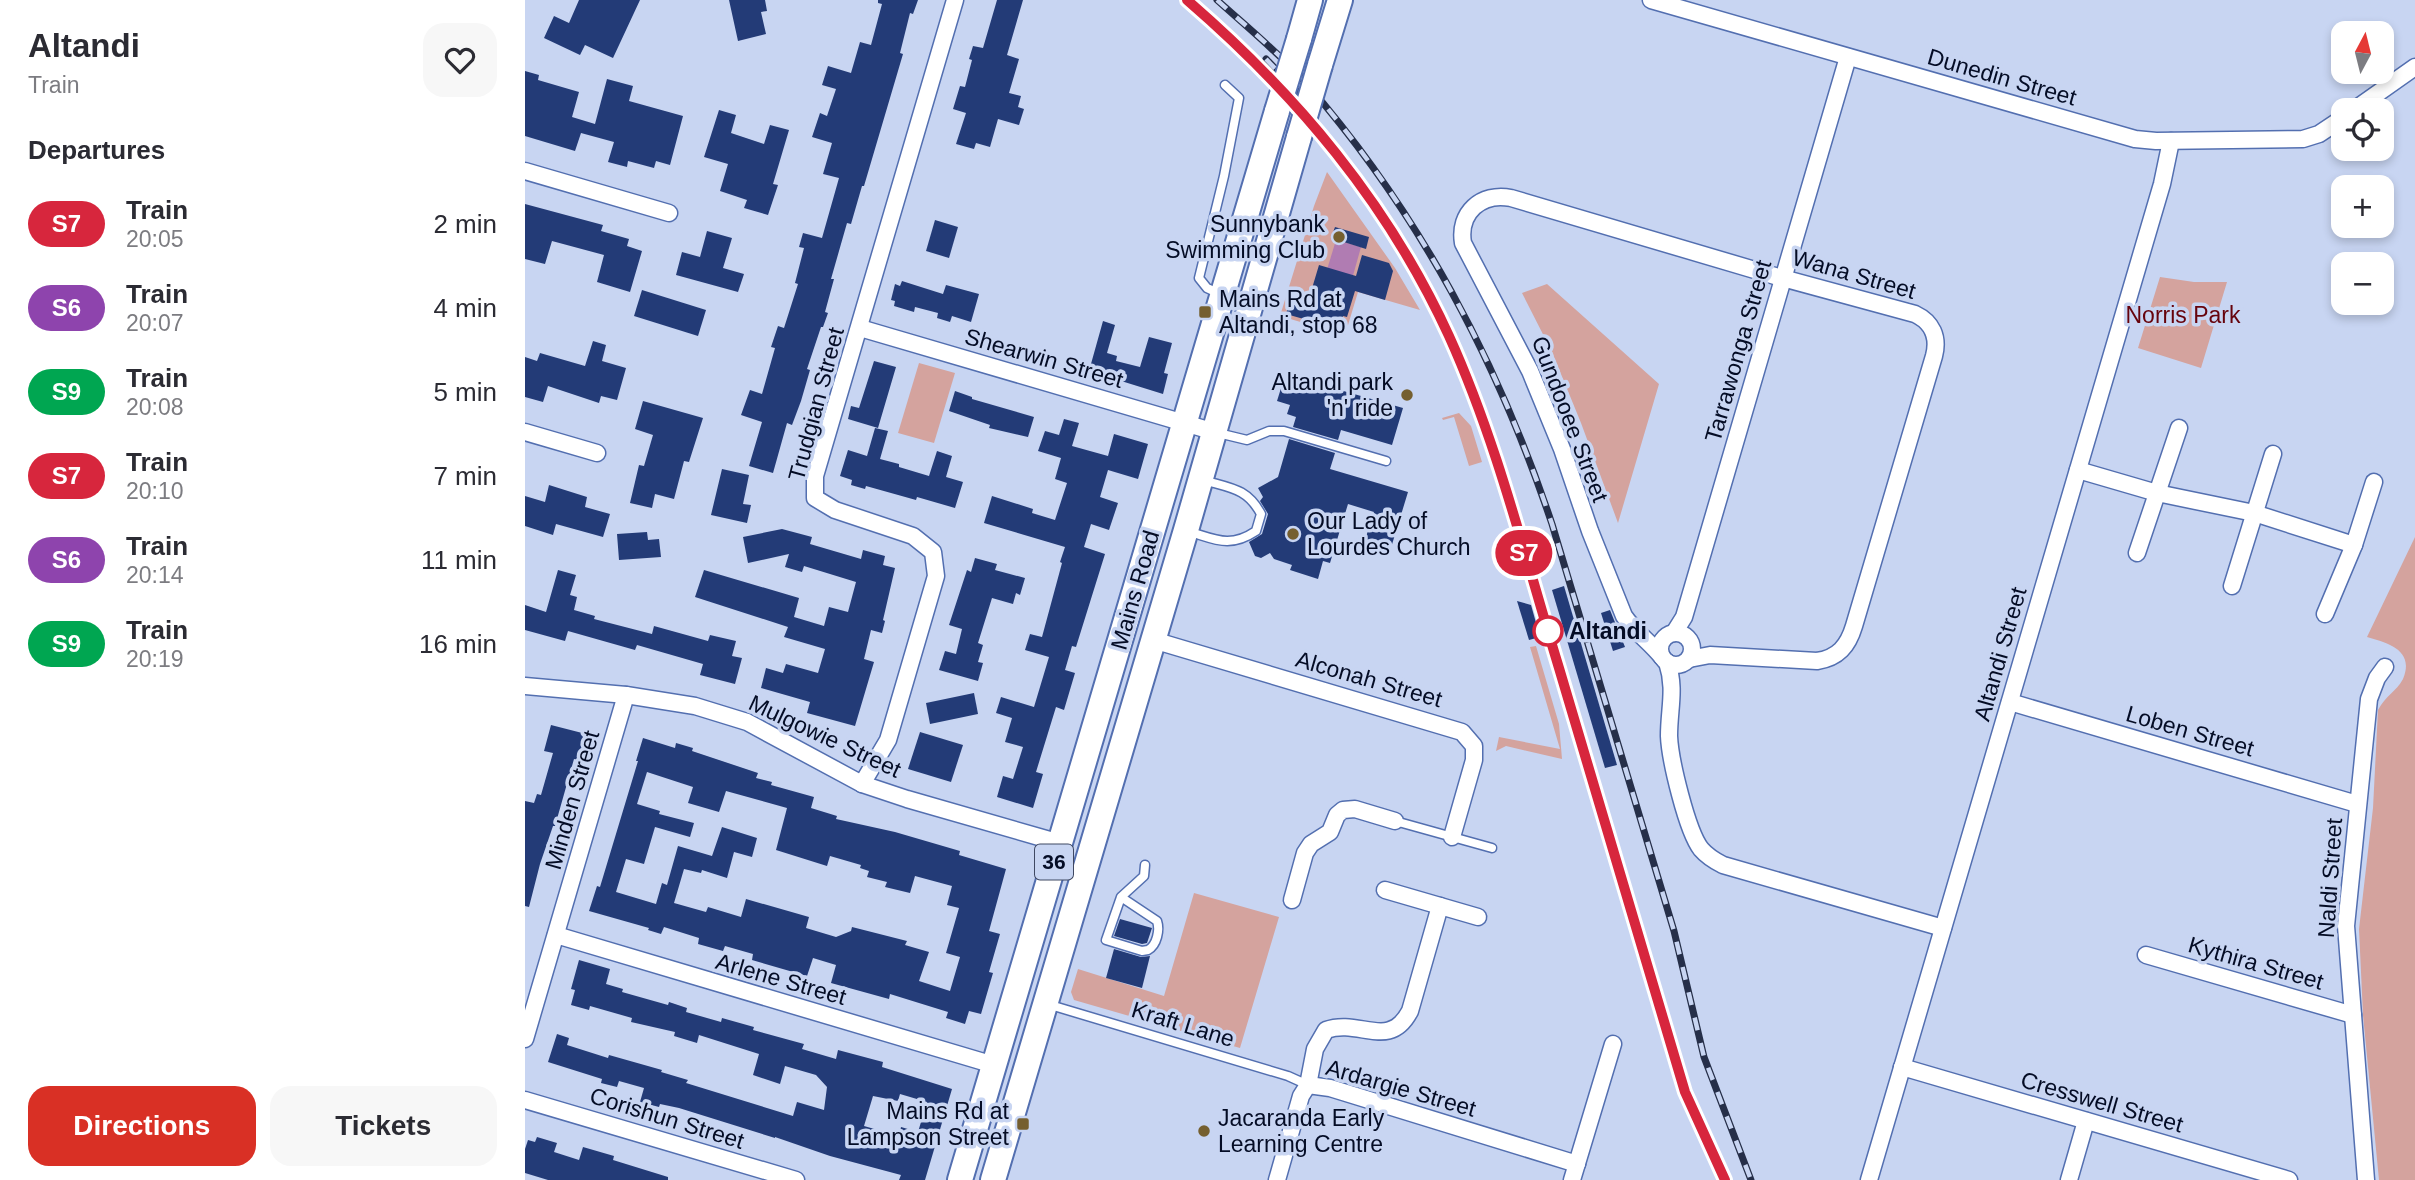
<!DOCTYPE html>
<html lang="en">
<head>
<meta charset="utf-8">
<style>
	:root { --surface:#fff; --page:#f7f7f7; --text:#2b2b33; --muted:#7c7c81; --accent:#d93025 }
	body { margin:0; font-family:Arial,sans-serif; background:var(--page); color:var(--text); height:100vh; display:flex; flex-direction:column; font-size:26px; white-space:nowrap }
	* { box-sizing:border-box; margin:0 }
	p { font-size:23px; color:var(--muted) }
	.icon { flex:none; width:38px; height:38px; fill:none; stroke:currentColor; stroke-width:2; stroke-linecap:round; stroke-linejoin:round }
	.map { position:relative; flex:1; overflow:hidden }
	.drawer { display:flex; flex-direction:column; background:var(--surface); width:525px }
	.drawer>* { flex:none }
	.badge { padding:0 14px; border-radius:23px; font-size:24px; line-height:46px }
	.needle { width:46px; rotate:7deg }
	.fabs { position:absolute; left:1806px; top:21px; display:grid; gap:14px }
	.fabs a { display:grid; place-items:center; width:63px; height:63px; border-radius:14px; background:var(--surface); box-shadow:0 4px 10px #0003; font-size:35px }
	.map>.badge { position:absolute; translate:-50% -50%; box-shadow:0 0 0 4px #fff }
	h2 { padding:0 28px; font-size:26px; line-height:63px }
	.round { display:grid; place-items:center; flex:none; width:74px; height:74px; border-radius:21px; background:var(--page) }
	.headline { display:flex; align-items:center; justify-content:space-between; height:119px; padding:0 28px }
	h1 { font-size:33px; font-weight:800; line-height:52px }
	.action { display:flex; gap:14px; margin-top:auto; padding:14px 28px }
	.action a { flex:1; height:80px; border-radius:21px; background:var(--accent); color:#fff; font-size:28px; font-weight:800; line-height:80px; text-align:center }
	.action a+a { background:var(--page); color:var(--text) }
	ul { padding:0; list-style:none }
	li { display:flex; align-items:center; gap:21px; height:84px; padding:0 28px }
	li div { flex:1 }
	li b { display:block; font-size:26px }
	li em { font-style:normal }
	li .badge { min-width:77px; font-weight:700; text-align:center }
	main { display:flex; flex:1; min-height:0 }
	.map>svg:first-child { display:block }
	.green { fill:#d4a39e }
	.water { fill:#b07cb2 }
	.building { fill:#233b77; fill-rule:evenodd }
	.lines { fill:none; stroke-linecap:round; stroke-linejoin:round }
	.lane-casing { stroke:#536fb0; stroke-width:11 }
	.street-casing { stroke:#536fb0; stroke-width:19 }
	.primary-casing { stroke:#536fb0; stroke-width:28 }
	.lane { stroke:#fff; stroke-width:8 }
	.street { stroke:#fff; stroke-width:16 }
	.primary { stroke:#fff; stroke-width:24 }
	.rail-casing { stroke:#262f49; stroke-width:7 }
	.rail { stroke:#c8d5f2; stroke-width:4.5; stroke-dasharray:13; stroke-linecap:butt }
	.primary-bridge-casing { stroke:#536fb0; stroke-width:28; stroke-linecap:butt }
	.primary-bridge { stroke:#fff; stroke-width:24 }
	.line-casing { stroke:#fff; stroke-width:16 }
	.line { stroke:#d7263d; stroke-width:10 }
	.poi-dot { fill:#755f2f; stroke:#c8d5f2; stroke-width:2.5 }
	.stop-dot { fill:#fff; stroke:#d7263d; stroke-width:3.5 }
	.labels { text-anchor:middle; stroke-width:7; stroke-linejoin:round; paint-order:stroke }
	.shield { fill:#c8d5f2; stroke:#3f4862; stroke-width:2 }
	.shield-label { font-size:21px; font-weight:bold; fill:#040c25 }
	.street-label { font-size:23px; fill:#040c25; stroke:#c8d5f2 }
	.poi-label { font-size:23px; fill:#040c25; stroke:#c8d5f2; text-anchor:end }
	.park-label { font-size:23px; fill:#66030c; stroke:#c8d5f2 }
	.stop-label { font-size:23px; font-weight:bold; fill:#040c25; stroke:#c8d5f2; text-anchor:start }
</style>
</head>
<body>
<main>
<section class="drawer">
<div class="headline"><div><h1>Altandi</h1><p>Train</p></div><a class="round"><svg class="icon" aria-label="heart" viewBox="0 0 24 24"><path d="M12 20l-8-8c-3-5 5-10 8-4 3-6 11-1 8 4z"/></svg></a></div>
<h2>Departures</h2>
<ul>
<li><span class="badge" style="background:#d7263d;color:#fff">S7</span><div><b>Train</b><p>20:05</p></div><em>2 min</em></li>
<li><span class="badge" style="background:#8e44ad;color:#fff">S6</span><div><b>Train</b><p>20:07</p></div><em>4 min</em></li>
<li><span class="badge" style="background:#00a651;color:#fff">S9</span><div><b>Train</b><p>20:08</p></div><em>5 min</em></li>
<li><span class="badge" style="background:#d7263d;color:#fff">S7</span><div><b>Train</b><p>20:10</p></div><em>7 min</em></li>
<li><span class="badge" style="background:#8e44ad;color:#fff">S6</span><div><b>Train</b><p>20:14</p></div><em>11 min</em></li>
<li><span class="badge" style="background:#00a651;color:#fff">S9</span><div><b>Train</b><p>20:19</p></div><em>16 min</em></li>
</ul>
<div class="action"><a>Directions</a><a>Tickets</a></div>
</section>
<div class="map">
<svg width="1890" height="1180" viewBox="0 0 1890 1180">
	<rect width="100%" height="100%" fill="#c8d5f2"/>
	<g class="green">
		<polygon points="802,172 870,268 895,310 833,292 820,335 755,316 789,206"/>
		<polygon points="1635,277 1669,282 1702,282 1676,368 1613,348"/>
		<polygon points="1022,284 1134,384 1093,523 1056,423 1027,352 997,293"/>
		<polygon points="394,363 430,373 409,443 373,433"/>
		<polygon points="934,413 946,426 957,462 944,466 929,417 918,420 917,418"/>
		<path d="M1890,537V1180H1854L1838,1015L1834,929L1848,808L1853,710C1861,695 1871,692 1878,679C1890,650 1863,643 1842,637Z"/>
		<polygon points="1011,646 1034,724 1037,759 981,746 971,751 974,737 1035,749 1005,647"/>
		<polygon points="669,893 754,917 715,1048 549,1000 546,992 553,969 639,996"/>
	</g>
	<polygon class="water" points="811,240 836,247 820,304 794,296"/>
	<g class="building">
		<polygon points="54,0 115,0 88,58 60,45 55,55 19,38 29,16 44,23"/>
		<polygon points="204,0 240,0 242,11 236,12 241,34 213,41"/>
		<polygon points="353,0 393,0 388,14 385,13 375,53 378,54 339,186 337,186 326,224 322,223 306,279 309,279 300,312 303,313 298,327 296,327 282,369 285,370 276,401 267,425 262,423 248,473 224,466 237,422 216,415 225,390 237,394 250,348 246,347 253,326 259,328 273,284 270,283 279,248 274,247 278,233 297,238 314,178 298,174 307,143 287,137 295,113 302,116 311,89 297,85 303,66 326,73 335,42 346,45 357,4 353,3"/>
		<polygon points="472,0 498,0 482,55 494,59 484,93 496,96 493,107 499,109 494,125 473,119 465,147 451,143 449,149 431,144 441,113 428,109 435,86 440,87 447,60 444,59 448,46 458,48"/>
		<polygon points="0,71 14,75 13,80 54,92 47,117 70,124 82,79 108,86 104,101 158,116 145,165 131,161 129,168 103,161 102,167 83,162 89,142 56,133 50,151 0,136"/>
		<polygon points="194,110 211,115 206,133 239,144 245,125 264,130 248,184 253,185 243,215 219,208 222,200 195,191 203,164 179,157"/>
		<polygon points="0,204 78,225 76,231 104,239 102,246 117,251 105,292 72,282 79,255 27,241 20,264 0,259"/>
		<polygon points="410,220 433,227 424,258 401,251"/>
		<polygon points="810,227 844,237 841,249 806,238"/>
		<polygon points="182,231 207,238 198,268 219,274 213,292 151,275 157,252 175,257"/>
		<polygon points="837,255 864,263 868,271 860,300 830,291 822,317 818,316 814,329 761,314 765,300 782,305 794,265 831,276"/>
		<polygon points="377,281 418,294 421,285 454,294 446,322 427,316 425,322 412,318 413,313 390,307 389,312 369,306 370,301 366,300 370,284 375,286"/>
		<polygon points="117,290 181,310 173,336 109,316"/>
		<polygon points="578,321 590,325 582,353 592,356 591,361 615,367 624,337 647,343 639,373 643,374 638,394 564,371"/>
		<polygon points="68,341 81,345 77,361 101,368 92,400 76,396 74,403 23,386 18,402 0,397 0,357 12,361 15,353 60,366"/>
		<polygon points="349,361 371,367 353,428 323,419 326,406 334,408"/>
		<polygon points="773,378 878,408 867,445 816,430 813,440 768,427 771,417 762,414 765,405 752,401 757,385 770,388"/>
		<polygon points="430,391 447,397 447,399 509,417 503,437 464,428 465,425 424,411"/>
		<polygon points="118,401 178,418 164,462 159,461 149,499 130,494 127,508 105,503 114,465 119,466 128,435 110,429"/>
		<polygon points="539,419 554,423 547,446 583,456 589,434 623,444 613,479 583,470 575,497 593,503 584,530 566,524 559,547 580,554 551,647 547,646 540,670 550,673 539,710 531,707 511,772 518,774 508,808 472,797 478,776 488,779 498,747 480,742 487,718 471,713 476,697 509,707 524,657 500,650 505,634 517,637 537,563 535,562 540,547 459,523 467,496 508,509 507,513 530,520 542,483 530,479 536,458 513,451 520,431 534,435"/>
		<polygon points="350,428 363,431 355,459 374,464 374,467 404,476 412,451 427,456 421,477 438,482 430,508 392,497 391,500 341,486 340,489 326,485 327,480 315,476 323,450 342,456"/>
		<polygon points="764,439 810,453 805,469 883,492 865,551 839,543 849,512 823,504 805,563 798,561 793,579 765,570 767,565 749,559 745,553 736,558 730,556 724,542 737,534 743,514 735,501 738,497 733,488 753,477"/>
		<polygon points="197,469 224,475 218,504 226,505 222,523 186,515"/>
		<polygon points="24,485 62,497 60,507 85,514 78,537 31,524 28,535 0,526 0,496 20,502"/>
		<polygon points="257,529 287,537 285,544 336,559 338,550 360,556 358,565 370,568 358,620 360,621 357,633 346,630 339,659 349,662 330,726 282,713 285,702 236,688 241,668 258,673 261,664 293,673 300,649 259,637 263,627 170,597 179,570 274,598 269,617 299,626 304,607 323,612 331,582 279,566 277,572 260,567 264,554 223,563 218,537"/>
		<polygon points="122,532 123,540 134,539 136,557 94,560 92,534"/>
		<polygon points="450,558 472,564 470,570 500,578 495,595 491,593 488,604 467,598 453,643 458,645 453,662 458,663 453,681 414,670 420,651 431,654 437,629 424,625 442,570 446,572"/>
		<polygon points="33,570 51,575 45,595 52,597 49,610 70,616 69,619 127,634 129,626 183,641 185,635 211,641 207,656 217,658 210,684 175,675 178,664 112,645 110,650 43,631 40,641 0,630 0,605 21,612"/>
		<polygon points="1039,586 1092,765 1080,768 1027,590"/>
		<polygon points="992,601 1006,605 1015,637 1004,640"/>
		<polygon points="1085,610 1100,647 1088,651 1076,613"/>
		<polygon points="449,693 453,714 405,724 401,703"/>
		<polygon points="26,725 65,735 58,761 49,759 30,826 28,826 15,864 4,907 0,906 0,801 9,803 12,794 16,795 28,753 19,751"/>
		<polygon points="395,732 438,745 426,782 383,769"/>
		<path d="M118,738L150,748L151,743L168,748L167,751L233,773L231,778L247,782L246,785L289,797L286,808L312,816L311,819L370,832L435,851L434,855L481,869L464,931L475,934L464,972L468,973L456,1014L444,1011L440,1024L421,1018L423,1012L365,994L364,999L306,983L311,965L288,958L282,976L227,960L228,954L200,946L198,951L173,944L174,938L139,927L136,934L123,930L124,928L64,911L72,886L75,887L113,761H111ZM122,772L168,787L163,803L194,812L201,791L262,808L251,850L302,866L305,856L336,865L335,868L344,871L342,877L362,882L360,887L385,893L390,876L427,886L422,905L434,908L421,953L435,957L425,991L394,981L404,952L380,945L382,941L327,927L326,931L311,937L281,928L284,917L221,899L216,917L183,907L181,912L149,903L159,869L176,873L177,870L202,878L209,852L227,857L232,838L197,827L187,856L153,846L142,885L137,883L131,904L91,892L101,859L119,864L130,827L165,837L169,823L134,814L135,811L112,804Z"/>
		<polygon points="595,919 627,928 622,943 617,944 589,936"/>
		<polygon points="589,949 616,957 625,956 617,988 581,978"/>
		<path d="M54,960L85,969L81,984L98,989L97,992L143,1005L144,1002L162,1008L161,1012L196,1022L197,1018L229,1027L228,1030L279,1044L277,1049L311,1059L313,1050L358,1062L357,1067L427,1089L400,1180H374L376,1175L305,1156L250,1137V1138L154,1108L135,1104L134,1107L115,1102L119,1088L94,1081L92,1087L76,1083L77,1079L23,1062L32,1034L44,1038L42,1045L83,1058L84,1055L137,1070L136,1072L163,1080L161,1083L268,1116L272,1102L299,1110L302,1087L291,1075L260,1066L255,1084L228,1075L234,1054L174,1035L172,1043L149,1036L150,1032L106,1022L107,1018L65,1006L64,1010L46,1005L50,990L46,989ZM375,1094L402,1102L393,1132L376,1127L374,1136L339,1126L348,1096L373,1101Z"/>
		<polygon points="12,1137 32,1143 29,1152 54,1160 58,1147 89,1156 88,1160 143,1177 143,1180 23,1180 0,1173 0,1149 3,1140 10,1142"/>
	</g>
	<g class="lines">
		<defs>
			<g id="lane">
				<polyline points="695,294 682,288 674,278 699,176 714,98 700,85"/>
				<polyline points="693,433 722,440 744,431 759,431 861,461"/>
				<path d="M662,531C690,539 704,549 731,531L736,514C722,488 705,488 678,480"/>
				<polyline points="870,821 967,848"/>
				<path d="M596,897L632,921C635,930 632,945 623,950L617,951L581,940L596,897L619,876L620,865"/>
				<polyline points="522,1004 763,1076 783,1085"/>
			</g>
			<g id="street">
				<polyline points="1126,0 1610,139 1631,141 1778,139 1794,134 1818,118"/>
				<polyline points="1829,110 1890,67"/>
				<polyline points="0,171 144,213"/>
				<polyline points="335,328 690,432"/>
				<polyline points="0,432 72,453"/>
				<polyline points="1553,470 1632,493 1729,513 1829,545"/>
				<polyline points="1612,553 1654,428"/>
				<polyline points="1707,586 1748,454"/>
				<polyline points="1800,614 1829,545 1849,482"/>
				<polyline points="1149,633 1159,617 1323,57"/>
				<circle cx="1151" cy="649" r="16"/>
				<polyline points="628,640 937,732 949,746 949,760 927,837"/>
				<path d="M1137,657C1125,642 1110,632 1099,616L1065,531L1037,449L1005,371L938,243C933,213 956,192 986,198L1250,276L1390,314C1407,322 1414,337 1409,356L1329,626C1323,646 1313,658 1292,661L1185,655L1164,659"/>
				<path d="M1142,662C1151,689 1144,708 1144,736C1145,760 1162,831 1176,849C1182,856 1190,861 1198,865L1418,928"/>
				<polyline points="0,686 101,695 170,706 222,722 337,784 382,799 535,843"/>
				<polyline points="1485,702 1832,804"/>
				<polyline points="337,784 363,740 411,576 408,552 388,536 310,510 290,498 290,476 430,0"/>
				<polyline points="860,890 953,917"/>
				<polyline points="767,900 780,853 786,844 805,832 812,815 818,810 830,809 870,821"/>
				<polyline points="31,935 469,1065"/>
				<polyline points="1621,955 1828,1015"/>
				<polyline points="0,1039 101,695"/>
				<polyline points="1377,1067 1764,1180"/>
				<path d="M783,1085L790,1049L801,1030C835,1018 864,1051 885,1011L915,906"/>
				<polyline points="0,1100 271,1180"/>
				<polyline points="752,1180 776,1096 783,1085 805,1088 1052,1164"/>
				<polyline points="1047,1180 1088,1044"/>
				<polyline points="1344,1180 1637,184 1646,141"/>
				<polyline points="1544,1180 1561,1121"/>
				<polyline points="1841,1180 1821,926 1844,699 1852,678 1860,667"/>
			</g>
			<g id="primary">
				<polyline points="774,39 785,0"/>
				<polyline points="795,65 815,0"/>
				<polyline points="435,1180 752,111"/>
				<polyline points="468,1180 661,530 774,137"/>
			</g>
		</defs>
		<use href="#lane" class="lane-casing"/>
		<use href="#street" class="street-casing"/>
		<use href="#primary" class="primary-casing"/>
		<use href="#lane" class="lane"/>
		<use href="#street" class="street"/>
		<use href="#primary" class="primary"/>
		<defs>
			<g id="rail">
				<path d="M662,0C772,95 863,203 924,336C973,444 1002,561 1035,674C1077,813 1119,953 1160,1092L1200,1180"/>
				<path d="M692,0C722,27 754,53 781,83C895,214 972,360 1027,524L1149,931L1179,1057L1226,1180"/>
				<polyline points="741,59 787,107"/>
			</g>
		</defs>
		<use href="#rail" class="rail-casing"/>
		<use href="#rail" class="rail"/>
		<defs>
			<g id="primary-bridge">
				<polyline points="752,111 774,39"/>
				<polyline points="774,137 795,65"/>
			</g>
		</defs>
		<use href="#primary-bridge" class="primary-bridge-casing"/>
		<use href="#primary-bridge" class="primary-bridge"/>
	</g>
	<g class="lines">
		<defs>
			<path id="line" d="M662,0C772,95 863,203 924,336C972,442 1000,557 1034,668C1076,809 1118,951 1160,1092L1200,1180"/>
		</defs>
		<use href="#line" class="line-casing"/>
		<use href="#line" class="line"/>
	</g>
	<g class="poi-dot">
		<circle cx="814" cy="237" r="7"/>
		<rect x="673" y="305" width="14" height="14" rx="3.5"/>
		<circle cx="882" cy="395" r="7"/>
		<circle cx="768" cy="534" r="7"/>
		<rect x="491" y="1117" width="14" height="14" rx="3.5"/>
		<circle cx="679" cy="1131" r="7"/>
	</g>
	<circle class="stop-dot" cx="1023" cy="631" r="14"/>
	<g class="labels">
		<rect class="shield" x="510" y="844.5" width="38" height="35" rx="5"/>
		<g class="shield-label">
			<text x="529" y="869">36</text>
		</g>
		<g class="street-label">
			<text transform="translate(1477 77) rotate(16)" y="8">Dunedin Street</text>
			<text transform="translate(1329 274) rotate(16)" y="8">Wana Street</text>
			<text transform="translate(1213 351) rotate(-74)" y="8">Tarrawonga Street</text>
			<text transform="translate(519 358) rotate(16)" y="8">Shearwin Street</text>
			<text transform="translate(291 404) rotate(-75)" y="8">Trudgian Street</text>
			<text transform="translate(1045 419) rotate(69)" y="8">Gundooee Street</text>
			<text transform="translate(610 590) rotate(-74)" y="8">Mains Road</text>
			<text transform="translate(1475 654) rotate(-74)" y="8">Altandi Street</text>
			<text transform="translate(844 679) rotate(16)" y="8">Alconah Street</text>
			<text transform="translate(1665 731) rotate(16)" y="8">Loben Street</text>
			<text transform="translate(300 736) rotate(25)" y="8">Mulgowie Street</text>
			<text transform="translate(47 800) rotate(-74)" y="8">Minden Street</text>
			<text transform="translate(1805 878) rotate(-86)" y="8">Naldi Street</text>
			<text transform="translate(1731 963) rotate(16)" y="8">Kythira Street</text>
			<text transform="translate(256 979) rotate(16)" y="8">Arlene Street</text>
			<text transform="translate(658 1024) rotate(17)" y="8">Kraft Lane</text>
			<text transform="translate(876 1088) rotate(16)" y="8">Ardargie Street</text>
			<text transform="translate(1577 1102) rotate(16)" y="8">Cresswell Street</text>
			<text transform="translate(142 1118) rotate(17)" y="8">Corishun Street</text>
		</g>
		<g class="poi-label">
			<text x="800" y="232">Sunnybank<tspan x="800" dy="26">Swimming Club</tspan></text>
			<text x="694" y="307" text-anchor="start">Mains Rd at<tspan x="694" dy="26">Altandi, stop 68</tspan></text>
			<text x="868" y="390">Altandi park<tspan x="868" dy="26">'n' ride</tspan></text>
			<text x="782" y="529" text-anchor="start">Our Lady of<tspan x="782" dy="26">Lourdes Church</tspan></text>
			<text x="484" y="1119">Mains Rd at<tspan x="484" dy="26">Lampson Street</tspan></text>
			<text x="693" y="1126" text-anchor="start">Jacaranda Early<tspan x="693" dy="26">Learning Centre</tspan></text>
		</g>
		<g class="park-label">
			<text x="1658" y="323">Norris Park</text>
		</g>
		<g class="stop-label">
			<text x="1044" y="639">Altandi</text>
		</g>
	</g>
</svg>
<div class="fabs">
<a><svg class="needle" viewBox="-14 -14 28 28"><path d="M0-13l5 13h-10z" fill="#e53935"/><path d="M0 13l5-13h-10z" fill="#7c7c81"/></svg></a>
<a><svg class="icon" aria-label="locate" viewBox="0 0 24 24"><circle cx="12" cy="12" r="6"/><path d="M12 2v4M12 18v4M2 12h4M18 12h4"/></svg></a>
<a>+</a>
<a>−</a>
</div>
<b class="badge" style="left:999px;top:553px;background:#d7263d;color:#fff">S7</b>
</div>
</main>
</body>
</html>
